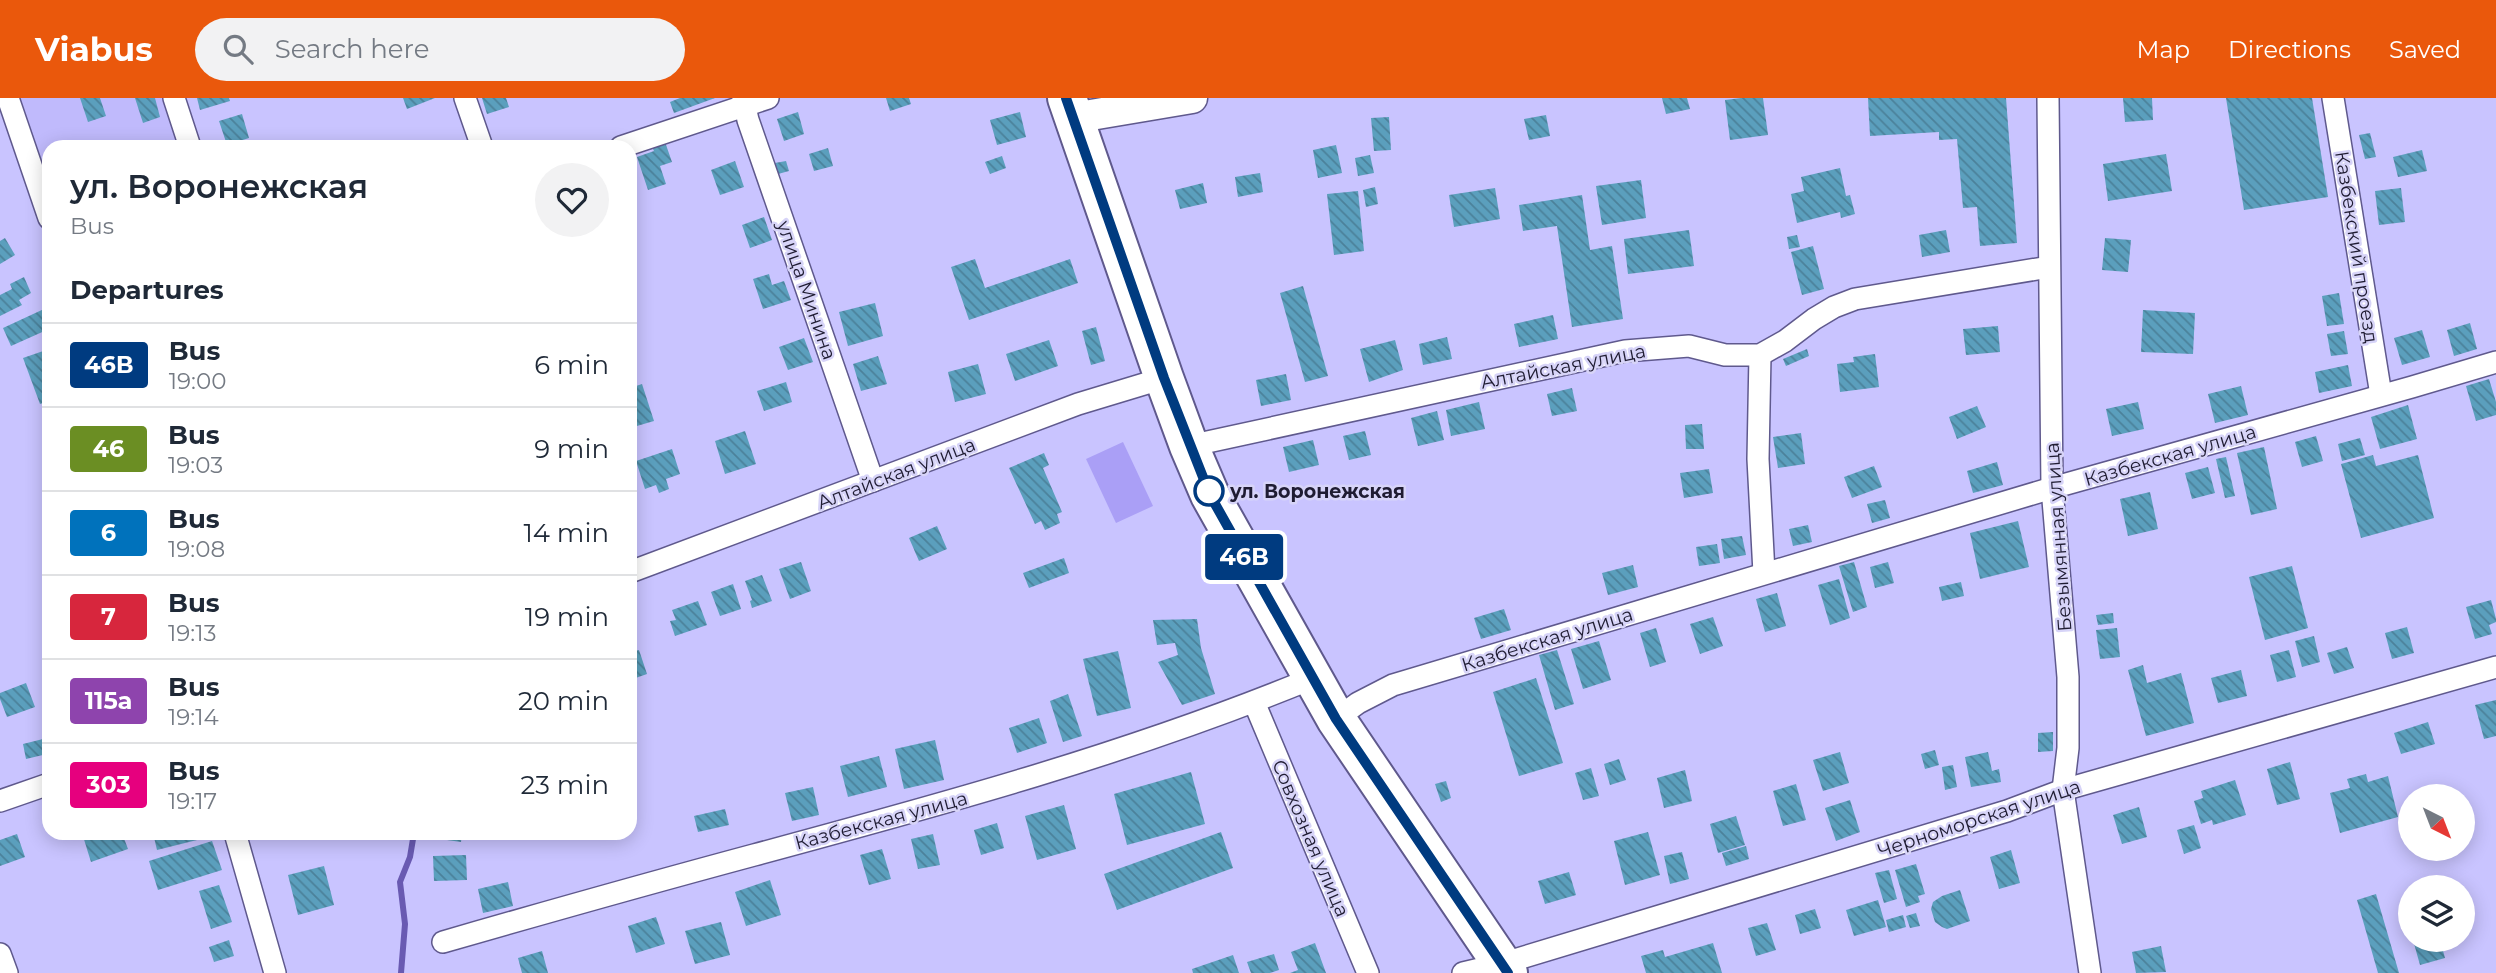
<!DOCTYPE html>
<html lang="en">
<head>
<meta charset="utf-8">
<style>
	:root { --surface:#fff; --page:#f2f2f3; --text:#1f2937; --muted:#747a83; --line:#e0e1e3; --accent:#ea580c }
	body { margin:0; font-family:Montserrat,sans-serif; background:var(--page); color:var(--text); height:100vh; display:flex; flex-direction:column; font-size:26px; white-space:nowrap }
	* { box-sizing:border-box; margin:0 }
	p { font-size:23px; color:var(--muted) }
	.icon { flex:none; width:38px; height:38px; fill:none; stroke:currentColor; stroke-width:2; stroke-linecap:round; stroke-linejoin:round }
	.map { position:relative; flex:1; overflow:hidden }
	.side { position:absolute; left:42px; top:42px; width:595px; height:700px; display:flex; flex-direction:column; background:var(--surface); border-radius:21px; box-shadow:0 4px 18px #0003 }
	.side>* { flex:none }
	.badge { padding:0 14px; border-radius:5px; font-size:24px; line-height:46px }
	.needle { width:46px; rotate:138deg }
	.tools { position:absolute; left:2398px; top:686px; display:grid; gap:14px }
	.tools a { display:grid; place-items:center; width:77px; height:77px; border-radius:50%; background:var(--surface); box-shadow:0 4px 18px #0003; font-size:35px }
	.map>.badge { position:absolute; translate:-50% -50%; box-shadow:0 0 0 4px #fff }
	h2 { padding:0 28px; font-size:26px; line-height:63px }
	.round { display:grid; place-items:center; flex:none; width:74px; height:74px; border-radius:37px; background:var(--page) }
	.head { display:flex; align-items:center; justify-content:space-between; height:119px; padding:0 28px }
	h1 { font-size:33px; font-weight:600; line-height:52px }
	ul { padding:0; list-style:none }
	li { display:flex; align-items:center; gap:21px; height:84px; padding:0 28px; border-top:2px solid var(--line) }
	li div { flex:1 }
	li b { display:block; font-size:26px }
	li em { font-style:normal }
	li .badge { min-width:77px; font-weight:700; text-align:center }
	header { display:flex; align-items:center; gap:42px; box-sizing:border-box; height:98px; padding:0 35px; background:var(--accent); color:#fff }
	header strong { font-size:33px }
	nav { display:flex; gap:38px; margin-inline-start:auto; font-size:24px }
	.search { width:490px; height:63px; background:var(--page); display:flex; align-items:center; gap:18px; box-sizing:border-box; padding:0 24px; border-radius:38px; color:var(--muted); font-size:26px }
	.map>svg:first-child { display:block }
	.built { fill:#c0bafc }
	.garden { fill:#aa9ff6 }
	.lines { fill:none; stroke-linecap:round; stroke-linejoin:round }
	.stream { stroke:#695ab2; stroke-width:6 }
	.building { fill:url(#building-back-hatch) }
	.street-casing { stroke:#5f598d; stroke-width:24 }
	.secondary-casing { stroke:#5f598d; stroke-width:33 }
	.highway-casing { stroke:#5f598d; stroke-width:42 }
	.street { stroke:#fff; stroke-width:21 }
	.secondary { stroke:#fff; stroke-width:30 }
	.highway { stroke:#fff; stroke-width:38 }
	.line-casing { stroke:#fff; stroke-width:16 }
	.line { stroke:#003b80; stroke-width:10 }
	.stop-dot { fill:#fff; stroke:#003b80; stroke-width:3.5 }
	.labels { text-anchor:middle; stroke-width:5; stroke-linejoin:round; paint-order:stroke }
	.street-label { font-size:19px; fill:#1f1c32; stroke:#d7d4f8 }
	.stop-label { font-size:19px; font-weight:bold; fill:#1f1c32; stroke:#d7d4f8; text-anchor:start }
</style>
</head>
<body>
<header>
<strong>Viabus</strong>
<div class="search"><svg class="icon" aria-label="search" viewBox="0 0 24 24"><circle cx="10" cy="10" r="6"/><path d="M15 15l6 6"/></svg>Search here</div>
<nav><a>Map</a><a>Directions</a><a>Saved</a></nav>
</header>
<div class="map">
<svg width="2496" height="875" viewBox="0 0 2496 875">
	<defs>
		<pattern id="building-back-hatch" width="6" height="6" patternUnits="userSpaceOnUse" patternTransform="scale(1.75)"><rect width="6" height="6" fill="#5b9fbd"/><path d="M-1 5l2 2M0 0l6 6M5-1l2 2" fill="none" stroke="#4b819a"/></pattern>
	</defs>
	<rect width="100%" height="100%" fill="#c9c4ff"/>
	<polygon class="built" points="18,0 164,0 180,49 49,49 49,94"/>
	<polygon class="garden" points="1123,344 1153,408 1116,425 1086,361"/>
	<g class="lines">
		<polyline class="stream" points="401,875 405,826 400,784 410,759 414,735"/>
	</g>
	<g class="building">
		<polygon points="80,0 100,0 106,18 88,24"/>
		<polygon points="135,0 155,0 160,19 143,25"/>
		<polygon points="197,0 229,0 230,3 200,12"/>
		<polygon points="403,0 435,0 407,11"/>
		<polygon points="482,0 506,0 509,9 487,16"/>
		<polygon points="680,0 715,0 674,15 670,4"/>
		<polygon points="886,0 909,0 911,6 890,13"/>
		<polygon points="1662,0 1687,0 1690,11 1666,16"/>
		<polygon points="1741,0 1763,0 1768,37 1730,42 1725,2"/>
		<polygon points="1868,0 2006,0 2017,145 1980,148 1977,109 1963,110 1957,41 1939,42 1939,34 1870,38"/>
		<polygon points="2123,0 2152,0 2153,22 2125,24"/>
		<polygon points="2226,0 2312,0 2328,99 2244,112"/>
		<polygon points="798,14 804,36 784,43 777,21"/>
		<polygon points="1020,14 1026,39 997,47 990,22"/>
		<polygon points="242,16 249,40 227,47 219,23"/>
		<polygon points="1546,17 1550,38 1529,42 1524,21"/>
		<polygon points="1389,19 1391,52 1374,53 1371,20"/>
		<polygon points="2370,35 2376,59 2365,61 2359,37"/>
		<polygon points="665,44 672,64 660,68 666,86 648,92 637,59 654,53 652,49"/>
		<polygon points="1336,47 1342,75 1318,80 1313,52"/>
		<polygon points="828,50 833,68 814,73 809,56"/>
		<polygon points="2422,52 2427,73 2398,79 2393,59"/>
		<polygon points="2166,56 2172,93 2108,103 2103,66"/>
		<polygon points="1370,57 1374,75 1358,78 1355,60"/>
		<polygon points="1002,58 1006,70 990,76 985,64"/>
		<polygon points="735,63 744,89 720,97 711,72"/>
		<polygon points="786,63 789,73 778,76 775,65"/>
		<polygon points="1840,70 1846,98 1850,97 1855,116 1841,120 1840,114 1797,125 1791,96 1804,93 1801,79"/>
		<polygon points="1260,75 1263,94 1238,99 1235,79"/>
		<polygon points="1641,82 1646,120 1602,127 1596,88"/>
		<polygon points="1203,85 1207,105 1180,111 1175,92"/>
		<polygon points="1375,89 1378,106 1366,109 1363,92"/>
		<polygon points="1495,90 1500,121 1454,129 1449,97"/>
		<polygon points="2401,90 2405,124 2379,127 2375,93"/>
		<polygon points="1358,93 1364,153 1334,157 1327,96"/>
		<polygon points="1582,97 1590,152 1612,148 1623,221 1572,229 1557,128 1523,133 1519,107"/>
		<polygon points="764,119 772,142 750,150 742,127"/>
		<polygon points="1689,132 1694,168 1628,176 1624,141"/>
		<polygon points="1946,132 1950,154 1922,159 1919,137"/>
		<polygon points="1797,137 1800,149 1789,151 1787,139"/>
		<polygon points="5,140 15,157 0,166 0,143"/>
		<polygon points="2105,140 2131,142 2128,174 2102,172"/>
		<polygon points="1813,148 1824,191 1802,197 1791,154"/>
		<polygon points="975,161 985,190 1070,161 1078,185 969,222 951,169"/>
		<polygon points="769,176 772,187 784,183 791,202 763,211 753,181"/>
		<polygon points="24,179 31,195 19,202 22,207 0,218 0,197 12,191 10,186"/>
		<polygon points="1303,188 1328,278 1305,284 1280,195"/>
		<polygon points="2339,195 2344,226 2327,228 2322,198"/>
		<polygon points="875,205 883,238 848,248 839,214"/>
		<polygon points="44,211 49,221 49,231 11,248 3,230"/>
		<polygon points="2143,212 2195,215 2193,256 2141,254"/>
		<polygon points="1553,217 1558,241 1519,249 1514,226"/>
		<polygon points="2470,225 2477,251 2454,258 2447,232"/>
		<polygon points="1998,228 2000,254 1966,257 1963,231"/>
		<polygon points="1096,229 1105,263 1091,267 1082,233"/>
		<polygon points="2422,232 2430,259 2402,267 2394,240"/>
		<polygon points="2344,233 2348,256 2331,258 2327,236"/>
		<polygon points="1447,239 1452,261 1423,267 1419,246"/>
		<polygon points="804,240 813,264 788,272 779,249"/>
		<polygon points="1049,242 1058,268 1015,283 1006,256"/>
		<polygon points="1395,242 1403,272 1369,284 1360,251"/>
		<polygon points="49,251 49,303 40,306 23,260"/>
		<polygon points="1807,251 1809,258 1786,268 1783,261"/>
		<polygon points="1875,256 1879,289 1840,294 1837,266 1854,264 1853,259"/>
		<polygon points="878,258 887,286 861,293 853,266"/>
		<polygon points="978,266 986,296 955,304 948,274"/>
		<polygon points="2348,267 2352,288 2319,295 2315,274"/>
		<polygon points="1286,276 1291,302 1261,308 1256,282"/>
		<polygon points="2489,281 2496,304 2496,317 2476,323 2466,288"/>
		<polygon points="786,284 792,304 764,313 757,293"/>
		<polygon points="642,286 654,323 630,330 630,290"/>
		<polygon points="2241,288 2248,317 2215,325 2208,296"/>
		<polygon points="1572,290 1577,313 1552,318 1547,296"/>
		<polygon points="1479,304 1485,331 1451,338 1446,312"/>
		<polygon points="2138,304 2144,331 2112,338 2106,311"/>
		<polygon points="2408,307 2417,341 2380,351 2371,319"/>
		<polygon points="1977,308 1986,329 1957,341 1949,319"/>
		<polygon points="1437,313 1444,342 1418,348 1411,320"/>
		<polygon points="1702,326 1704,351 1686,351 1685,327"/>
		<polygon points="745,333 756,366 725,376 715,343"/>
		<polygon points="1365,333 1371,357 1349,362 1343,338"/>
		<polygon points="1801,335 1805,366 1778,370 1773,339"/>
		<polygon points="2316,338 2323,363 2302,369 2295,344"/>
		<polygon points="2360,340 2365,357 2342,363 2338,346"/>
		<polygon points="1313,342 1319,367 1289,374 1283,349"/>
		<polygon points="2264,349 2277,411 2251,417 2237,355"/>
		<polygon points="672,351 680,376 666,381 669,391 659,395 656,387 645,391 636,363"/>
		<polygon points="1044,355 1049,367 1043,370 1062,414 1057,416 1060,425 1045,432 1041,423 1035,426 1009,370"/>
		<polygon points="2373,357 2376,368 2418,357 2434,420 2361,440 2341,366"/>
		<polygon points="2226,359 2235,398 2225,400 2216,361"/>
		<polygon points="1997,364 2003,387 1973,395 1967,373"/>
		<polygon points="1874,368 1882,389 1852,400 1844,379"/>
		<polygon points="2208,369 2215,395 2192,401 2185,375"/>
		<polygon points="1709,371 1713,395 1684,400 1680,375"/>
		<polygon points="2150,394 2158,431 2128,438 2120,401"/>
		<polygon points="1885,402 1890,420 1872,425 1867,406"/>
		<polygon points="2018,423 2029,469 1980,481 1970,435"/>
		<polygon points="1808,427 1812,444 1793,448 1789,431"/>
		<polygon points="937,428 947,451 919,463 909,440"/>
		<polygon points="1742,438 1746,457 1724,461 1721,441"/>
		<polygon points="1717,446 1720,465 1699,468 1696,449"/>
		<polygon points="1064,460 1069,475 1029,490 1023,475"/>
		<polygon points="801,464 811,493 790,501 779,471"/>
		<polygon points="1854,464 1867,509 1853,514 1839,468"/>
		<polygon points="1888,464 1894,485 1875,490 1870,469"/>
		<polygon points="1633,467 1638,489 1608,497 1602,475"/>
		<polygon points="2292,468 2308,530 2265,542 2249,479"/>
		<polygon points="762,477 772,503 752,510 750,503 752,502 745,483"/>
		<polygon points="1839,481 1850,520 1830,527 1818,487"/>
		<polygon points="1961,484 1964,498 1942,503 1939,489"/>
		<polygon points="733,486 741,511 720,518 711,494"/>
		<polygon points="1777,495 1786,528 1765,534 1756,501"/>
		<polygon points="2491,502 2496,521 2496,524 2489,527 2492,536 2475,541 2466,509"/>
		<polygon points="698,503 707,527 675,538 670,523 676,522 672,512"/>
		<polygon points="1504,511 1511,532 1481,541 1474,520"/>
		<polygon points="2113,515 2114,525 2098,527 2096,517"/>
		<polygon points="1713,519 1723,548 1700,556 1690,526"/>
		<polygon points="1197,521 1201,550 1215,596 1182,607 1158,564 1178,557 1175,545 1157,547 1153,522"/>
		<polygon points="2407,529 2414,555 2392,561 2385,535"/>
		<polygon points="1656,530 1666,564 1650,569 1640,535"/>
		<polygon points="2117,530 2120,559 2100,561 2096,532"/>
		<polygon points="2314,538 2320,564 2302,569 2295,543"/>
		<polygon points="1599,543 1611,582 1583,591 1571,551"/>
		<polygon points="2347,549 2354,570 2334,576 2327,555"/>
		<polygon points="639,552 647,576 630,582 630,554"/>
		<polygon points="1557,552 1574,606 1555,612 1539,557"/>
		<polygon points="2289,552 2296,579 2277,584 2270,557"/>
		<polygon points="1118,553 1131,610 1097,618 1083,561"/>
		<polygon points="2143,567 2147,585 2181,575 2194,625 2146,638 2128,572"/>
		<polygon points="2241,572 2247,598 2218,605 2211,580"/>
		<polygon points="1536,580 1563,665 1519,678 1493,594"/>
		<polygon points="26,585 35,609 7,619 0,601 0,595"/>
		<polygon points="1068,596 1082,638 1063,644 1050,603"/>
		<polygon points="2496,602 2496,638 2484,641 2475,607"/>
		<polygon points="1039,620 1047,645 1017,655 1009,630"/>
		<polygon points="2428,624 2435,646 2401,656 2394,635"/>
		<polygon points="2053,634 2053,653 2038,654 2038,635"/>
		<polygon points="43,641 47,656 26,661 23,646"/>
		<polygon points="935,642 944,682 904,691 895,651"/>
		<polygon points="1935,652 1939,667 1925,671 1921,656"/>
		<polygon points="1840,654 1849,685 1823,693 1813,662"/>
		<polygon points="1988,654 1992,673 1999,671 2001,684 1971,689 1965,659"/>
		<polygon points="879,658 887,689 848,699 840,668"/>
		<polygon points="1619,661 1626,682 1610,687 1604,666"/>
		<polygon points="2290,664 2300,701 2277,707 2267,671"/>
		<polygon points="1953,667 1957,689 1945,692 1942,669"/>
		<polygon points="1591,670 1599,698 1583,702 1575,675"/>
		<polygon points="1685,672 1692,703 1664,710 1657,680"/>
		<polygon points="1191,674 1205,726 1127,747 1114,696"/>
		<polygon points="2366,676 2368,684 2388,678 2398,719 2340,735 2330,695 2350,690 2347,681"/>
		<polygon points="2235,682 2246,717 2213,727 2212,722 2201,726 2194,703 2203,700 2201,693"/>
		<polygon points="1446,683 1451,700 1441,704 1435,686"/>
		<polygon points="1796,686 1806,722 1783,728 1773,693"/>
		<polygon points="813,689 819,717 792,723 785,695"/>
		<polygon points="1850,702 1860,734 1836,743 1825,710"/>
		<polygon points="1064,707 1076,751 1037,762 1025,718"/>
		<polygon points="2139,709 2147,739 2122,746 2113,717"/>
		<polygon points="725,711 729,727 698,734 694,718"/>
		<polygon points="1736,718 1745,747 1718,755 1710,726"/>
		<polygon points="997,725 1004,750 981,757 974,732"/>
		<polygon points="2194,727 2201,750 2184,756 2177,732"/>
		<polygon points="1221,734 1233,770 1117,812 1104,776"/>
		<polygon points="1648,734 1660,777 1625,787 1614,743"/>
		<polygon points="82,735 122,735 128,751 91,764"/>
		<polygon points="153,735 213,735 213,738 157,752"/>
		<polygon points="434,735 462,735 461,744 433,740"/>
		<polygon points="17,736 25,759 0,768 0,742"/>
		<polygon points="933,736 940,767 918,771 911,741"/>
		<polygon points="212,743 222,772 158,792 149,763"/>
		<polygon points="1746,748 1749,761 1726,768 1722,755"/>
		<polygon points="882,751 891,781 869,787 860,757"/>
		<polygon points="2011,752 2020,785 1999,791 1990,759"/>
		<polygon points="1682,754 1689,781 1670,786 1664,758"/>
		<polygon points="466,757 467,782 434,783 433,758"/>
		<polygon points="1916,766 1925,796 1918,798 1920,804 1906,809 1895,772"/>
		<polygon points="324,768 334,807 298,817 288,777"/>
		<polygon points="1889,772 1897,801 1884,805 1875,775"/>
		<polygon points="1569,774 1576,797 1545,806 1538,783"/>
		<polygon points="770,782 781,817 746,828 735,794"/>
		<polygon points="508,784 513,808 483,815 478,791"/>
		<polygon points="219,787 232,824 211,831 199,793"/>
		<polygon points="1960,792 1970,823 1947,831 1942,829 1935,824 1931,811 1933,804 1942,798"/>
		<polygon points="2376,796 2399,875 2378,875 2357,802"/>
		<polygon points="1878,802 1886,829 1854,838 1846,812"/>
		<polygon points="1815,811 1821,830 1800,836 1795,817"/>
		<polygon points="1916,815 1920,828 1910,830 1906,818"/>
		<polygon points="1903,817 1906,829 1889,834 1886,822"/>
		<polygon points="656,819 665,846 636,855 628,828"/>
		<polygon points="721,824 730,857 695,866 685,833"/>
		<polygon points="1767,825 1776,852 1756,858 1748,830"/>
		<polygon points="229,842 234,858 214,864 209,849"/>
		<polygon points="2413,842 2440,842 2445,860 2420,867"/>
		<polygon points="1315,845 1326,875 1290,875 1298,872 1291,854"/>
		<polygon points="1713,845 1722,875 1646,875 1641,858 1663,852 1665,859"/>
		<polygon points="2161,848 2166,874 2136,875 2132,854"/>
		<polygon points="542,853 548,875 522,875 518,860"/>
		<polygon points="1274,856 1279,872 1270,875 1251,875 1247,864"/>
		<polygon points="1233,857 1239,875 1193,875 1192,871"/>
	</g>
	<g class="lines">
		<defs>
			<g id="street">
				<polyline points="8,0 49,120"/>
				<polyline points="174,0 190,49"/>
				<polyline points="465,0 482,49"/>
				<polyline points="743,0 748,22 873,383"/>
				<polyline points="2048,0 2052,390 2068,579 2068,650 2063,692 2090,875"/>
				<polyline points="2333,0 2381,297"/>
				<polyline points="621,49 768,0"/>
				<polyline points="1760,257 1758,361 1764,475"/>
				<polyline points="1189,348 1625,253 1689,248 1725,257 1760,257 1785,243 1814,221 1834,209 1855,201 2049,169"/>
				<polyline points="630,474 1078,306 1164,280"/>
				<polyline points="1254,604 1368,875"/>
				<polyline points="1336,621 1358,605 1393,587 2052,390 2412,289 2496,264"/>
				<polyline points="0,703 49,686"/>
				<polyline points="235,735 275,875"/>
				<path d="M443,844C547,814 650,785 754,757C943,706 1131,655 1313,580"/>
				<polyline points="0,856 7,875"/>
				<polyline points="1463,875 1501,866 2007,713 2063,692 2496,569"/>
			</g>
			<polyline id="secondary" points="1073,20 1192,0"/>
			<polyline id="highway" points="1067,0 1164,280 1189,348 1210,397 1336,621 1508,875"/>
		</defs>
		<use href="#street" class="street-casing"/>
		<use href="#secondary" class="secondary-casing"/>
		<use href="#highway" class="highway-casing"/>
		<use href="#street" class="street"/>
		<use href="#secondary" class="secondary"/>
		<use href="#highway" class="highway"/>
	</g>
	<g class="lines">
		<defs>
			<polyline id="line" points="1066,0 1164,280 1210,397 1336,621 1508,875"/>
		</defs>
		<use href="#line" class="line-casing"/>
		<use href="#line" class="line"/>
	</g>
	<circle class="stop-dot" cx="1209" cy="393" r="14"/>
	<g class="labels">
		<g class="street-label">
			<text transform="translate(2357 149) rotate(81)" y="7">Казбекский проезд</text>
			<text transform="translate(807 192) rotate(71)" y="7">улица Минина</text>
			<text transform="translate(1563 268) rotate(-11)" y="7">Алтайская улица</text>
			<text transform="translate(2170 357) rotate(-16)" y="7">Казбекская улица</text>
			<text transform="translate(896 375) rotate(-21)" y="7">Алтайская улица</text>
			<text transform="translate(2058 439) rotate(-94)" y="7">Безымянная улица</text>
			<text transform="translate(1547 541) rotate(-17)" y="7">Казбекская улица</text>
			<text transform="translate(1979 720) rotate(-18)" y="7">Черноморская улица</text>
			<text transform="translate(881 722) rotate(-15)" y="7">Казбекская улица</text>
			<text transform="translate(1311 740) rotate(67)" y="7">Совхозная улица</text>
		</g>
		<g class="stop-label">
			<text x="1230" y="400">ул. Воронежская</text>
		</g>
	</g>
</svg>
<div class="tools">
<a><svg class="needle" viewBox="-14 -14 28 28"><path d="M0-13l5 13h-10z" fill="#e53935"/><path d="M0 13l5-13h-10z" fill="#747a83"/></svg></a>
<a><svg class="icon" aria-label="layers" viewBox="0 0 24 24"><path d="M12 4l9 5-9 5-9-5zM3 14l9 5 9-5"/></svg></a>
</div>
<b class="badge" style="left:1244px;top:459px;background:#003b80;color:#fff">46В</b>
<section class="side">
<div class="head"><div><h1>ул. Воронежская</h1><p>Bus</p></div><a class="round"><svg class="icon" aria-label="heart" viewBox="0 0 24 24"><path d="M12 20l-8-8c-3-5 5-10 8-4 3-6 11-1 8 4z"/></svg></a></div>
<h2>Departures</h2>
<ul>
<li><span class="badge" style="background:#003b80;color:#fff">46В</span><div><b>Bus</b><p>19:00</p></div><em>6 min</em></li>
<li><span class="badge" style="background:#6b8e23;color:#fff">46</span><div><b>Bus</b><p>19:03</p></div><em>9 min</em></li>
<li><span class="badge" style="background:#0072bc;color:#fff">6</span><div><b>Bus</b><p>19:08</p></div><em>14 min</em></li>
<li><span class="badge" style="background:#d7263d;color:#fff">7</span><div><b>Bus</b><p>19:13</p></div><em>19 min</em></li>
<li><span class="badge" style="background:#8e44ad;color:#fff">115а</span><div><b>Bus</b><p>19:14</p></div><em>20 min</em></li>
<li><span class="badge" style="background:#e6007e;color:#fff">303</span><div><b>Bus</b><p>19:17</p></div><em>23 min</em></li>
</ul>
</section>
</div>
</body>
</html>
